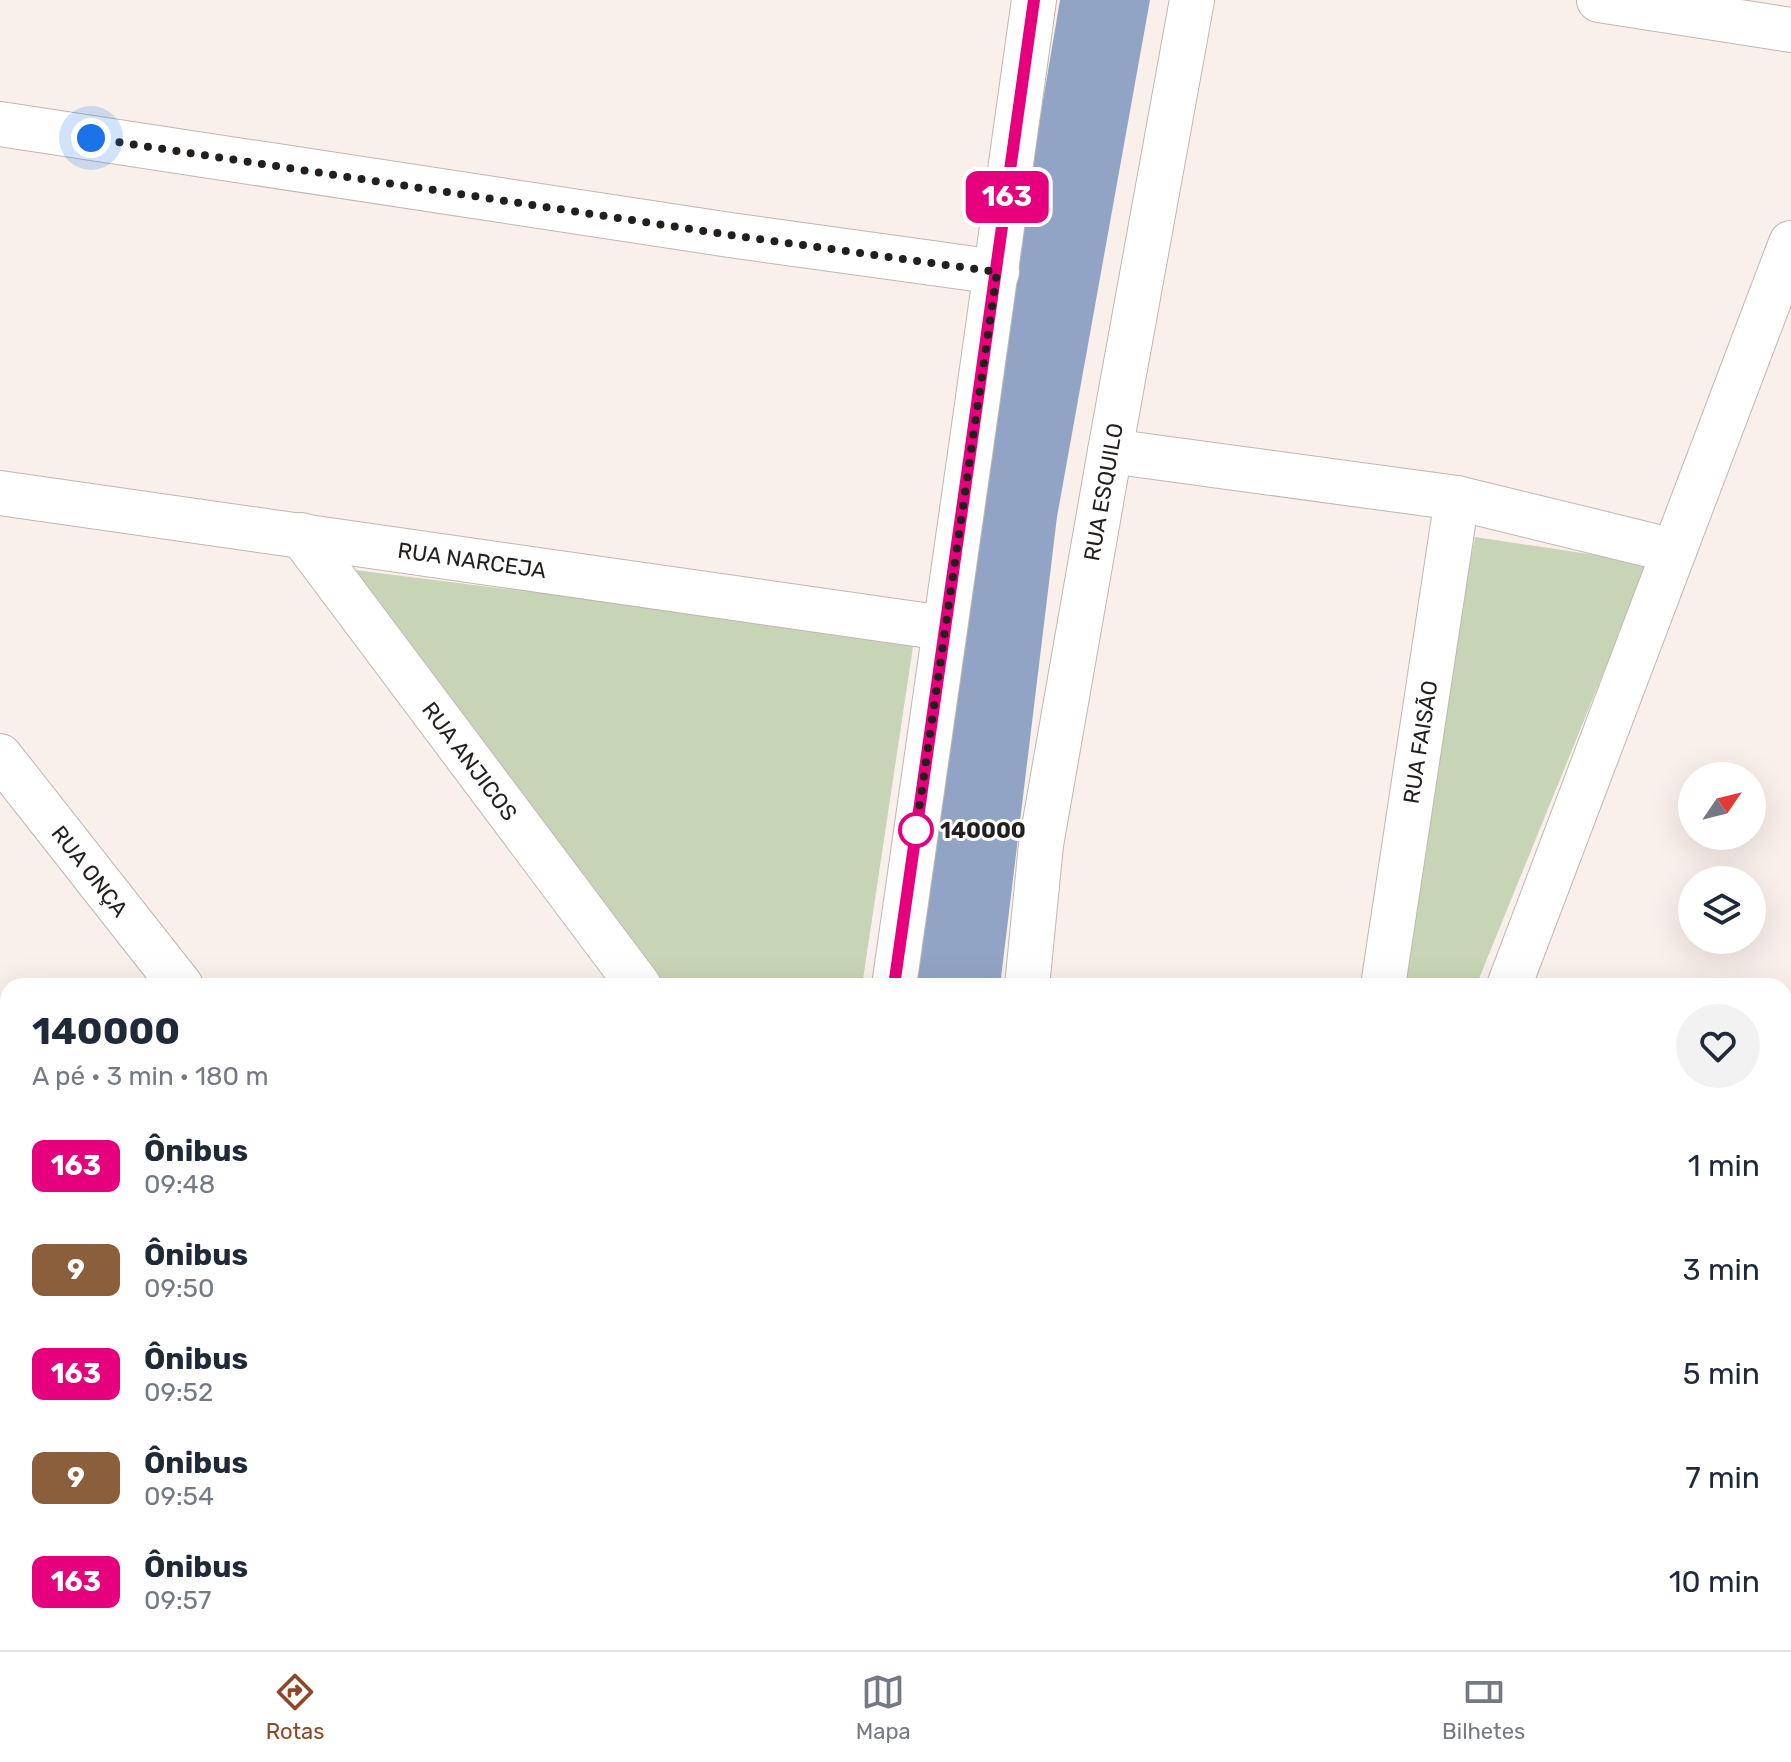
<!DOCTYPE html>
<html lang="pt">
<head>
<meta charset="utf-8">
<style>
	:root { --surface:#fff; --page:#f2f2f3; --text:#1f2937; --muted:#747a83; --line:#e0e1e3; --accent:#8e4625 }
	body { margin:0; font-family:Rubik,sans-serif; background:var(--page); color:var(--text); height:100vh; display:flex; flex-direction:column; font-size:30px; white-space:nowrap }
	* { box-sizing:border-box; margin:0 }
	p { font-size:26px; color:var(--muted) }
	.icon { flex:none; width:44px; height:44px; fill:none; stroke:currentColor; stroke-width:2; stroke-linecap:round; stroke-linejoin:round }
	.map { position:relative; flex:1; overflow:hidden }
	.details { position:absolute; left:0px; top:978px; width:1792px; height:672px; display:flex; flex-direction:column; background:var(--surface); border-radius:24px 24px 0 0; box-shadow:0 8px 32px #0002 }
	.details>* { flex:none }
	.badge { padding:0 16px; border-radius:12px; font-size:28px; line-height:52px }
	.needle { width:52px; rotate:55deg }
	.controls { position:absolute; left:1678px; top:762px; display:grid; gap:16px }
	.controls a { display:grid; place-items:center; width:88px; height:88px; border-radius:50%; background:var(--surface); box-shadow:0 8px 32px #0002; font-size:40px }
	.you { position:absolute; width:40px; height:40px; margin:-20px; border:6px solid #fff; border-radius:50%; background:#1a73e8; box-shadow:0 0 0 12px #1a73e833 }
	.map>.badge { position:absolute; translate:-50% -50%; box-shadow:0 0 0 4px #fff }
	.round { display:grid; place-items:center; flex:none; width:84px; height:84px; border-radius:42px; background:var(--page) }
	.headline { display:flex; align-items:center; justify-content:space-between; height:136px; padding:0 32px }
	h1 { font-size:38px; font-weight:700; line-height:60px }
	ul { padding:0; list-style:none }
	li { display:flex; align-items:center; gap:24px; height:104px; padding:0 32px }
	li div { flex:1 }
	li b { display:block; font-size:30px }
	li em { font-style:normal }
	li .badge { min-width:88px; font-weight:700; text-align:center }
	.tabs { display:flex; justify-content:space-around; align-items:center; height:112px; border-top:2px solid var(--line); background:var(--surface); font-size:22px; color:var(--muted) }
	.tabs a { display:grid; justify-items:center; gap:4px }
	.tabs .selected { color:var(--accent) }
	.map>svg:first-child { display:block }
	.green { fill:#c7d5b6 }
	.water { fill:#92a4c5 }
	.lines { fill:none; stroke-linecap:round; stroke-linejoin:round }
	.minor-casing { stroke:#c1b7b2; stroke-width:46 }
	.minor { stroke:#fff; stroke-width:44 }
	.line-casing { stroke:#fff; stroke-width:18 }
	.line { stroke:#e6007e; stroke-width:12 }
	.walk { stroke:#221f1d; stroke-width:8; stroke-dasharray:0 14.4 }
	.stop-dot { fill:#fff; stroke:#e6007e; stroke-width:4 }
	.labels { text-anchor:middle; stroke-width:6; stroke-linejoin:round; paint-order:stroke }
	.street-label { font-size:22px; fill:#221f1d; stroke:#fff }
	.stop-label { font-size:22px; font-weight:bold; fill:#221f1d; stroke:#fff; text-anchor:start }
</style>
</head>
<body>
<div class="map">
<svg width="1791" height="1650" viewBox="0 0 1791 1650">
	<rect width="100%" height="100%" fill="#faf0eb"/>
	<g class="green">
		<polygon points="1475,537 1648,563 1476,986 1402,986 1399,931"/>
		<polygon points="339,568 914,640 862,986 657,986"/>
	</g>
	<g class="water">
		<polygon points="1060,0 1150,0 1057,517 1000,986 913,986 1035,148"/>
		<polygon points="0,1418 8,1429 8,1561 0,1549"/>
		<polygon points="66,1642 163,1642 169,1650 72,1650"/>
		<polygon points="454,1642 614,1642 604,1650 444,1650"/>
	</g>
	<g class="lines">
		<defs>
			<g id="minor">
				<polyline points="1599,0 1791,30"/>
				<polyline points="0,124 730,235 997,272"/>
				<polyline points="1110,451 1457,498 1674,551"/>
				<polyline points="0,493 944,628"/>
				<polyline points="301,535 639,986"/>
				<polyline points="0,756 181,986"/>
				<path d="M894,986C940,657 989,329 1034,0"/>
				<polyline points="1027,986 1041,845 1110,451 1192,0"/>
				<polyline points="1383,986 1457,498"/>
				<polyline points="1509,986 1791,243"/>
				<polyline points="1784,1328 1791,1311"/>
				<polyline points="0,1344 8,1354"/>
				<polyline points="0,1632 13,1650"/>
				<polyline points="231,1642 237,1650"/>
				<polyline points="698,1642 704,1650"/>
				<polyline points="1148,1642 1154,1650"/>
				<polyline points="1531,1642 1552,1650"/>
				<polyline points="357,1650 368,1642"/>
				<polyline points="656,1650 666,1642"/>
				<polyline points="1670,1650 1673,1642"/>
			</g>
		</defs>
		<use href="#minor" class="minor-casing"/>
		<use href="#minor" class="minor"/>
	</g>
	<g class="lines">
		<defs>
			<path id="line" d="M894,986C941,657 988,329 1034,0"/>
		</defs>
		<use href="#line" class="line-casing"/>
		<use href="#line" class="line"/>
		<polyline class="walk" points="91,138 730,235 997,272 915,837 916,830"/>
	</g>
	<circle class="stop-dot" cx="916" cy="830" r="16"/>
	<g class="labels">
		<g class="street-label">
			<text transform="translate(1103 492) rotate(-80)" y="8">RUA ESQUILO</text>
			<text transform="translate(472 560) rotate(8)" y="8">RUA NARCEJA</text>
			<text transform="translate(1420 742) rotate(-81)" y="8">RUA FAISÃO</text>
			<text transform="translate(470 761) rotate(53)" y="8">RUA ANJICOS</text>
			<text transform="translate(90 871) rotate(52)" y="8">RUA ONÇA</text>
		</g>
		<g class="stop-label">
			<text x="940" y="838">140000</text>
		</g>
	</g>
</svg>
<div class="controls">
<a><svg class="needle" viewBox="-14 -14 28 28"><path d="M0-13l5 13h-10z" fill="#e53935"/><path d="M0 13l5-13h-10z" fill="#747a83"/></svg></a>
<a><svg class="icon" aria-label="layers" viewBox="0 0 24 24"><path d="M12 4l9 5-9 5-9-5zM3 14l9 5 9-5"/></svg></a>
</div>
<div class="you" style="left:91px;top:138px"></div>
<b class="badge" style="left:1007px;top:197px;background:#e6007e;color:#fff">163</b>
<section class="details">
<div class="headline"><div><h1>140000</h1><p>A pé · 3 min · 180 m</p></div><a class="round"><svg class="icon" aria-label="heart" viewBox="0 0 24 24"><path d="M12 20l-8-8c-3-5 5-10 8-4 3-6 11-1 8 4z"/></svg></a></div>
<ul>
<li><span class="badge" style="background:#e6007e;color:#fff">163</span><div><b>Ônibus</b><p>09:48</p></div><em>1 min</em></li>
<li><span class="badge" style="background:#8b5e3c;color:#fff">9</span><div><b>Ônibus</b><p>09:50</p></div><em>3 min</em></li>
<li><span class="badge" style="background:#e6007e;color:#fff">163</span><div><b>Ônibus</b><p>09:52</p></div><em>5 min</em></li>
<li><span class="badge" style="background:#8b5e3c;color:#fff">9</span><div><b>Ônibus</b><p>09:54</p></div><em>7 min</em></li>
<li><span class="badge" style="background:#e6007e;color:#fff">163</span><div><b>Ônibus</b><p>09:57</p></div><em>10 min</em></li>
</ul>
</section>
</div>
<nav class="tabs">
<a class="selected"><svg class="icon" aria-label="directions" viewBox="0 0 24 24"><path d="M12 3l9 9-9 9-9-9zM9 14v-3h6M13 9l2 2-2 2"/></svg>Rotas</a>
<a><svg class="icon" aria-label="map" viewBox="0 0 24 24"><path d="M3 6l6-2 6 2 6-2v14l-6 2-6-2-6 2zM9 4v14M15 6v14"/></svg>Mapa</a>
<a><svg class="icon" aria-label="tickets" viewBox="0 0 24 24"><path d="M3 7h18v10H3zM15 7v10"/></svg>Bilhetes</a>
</nav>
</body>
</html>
